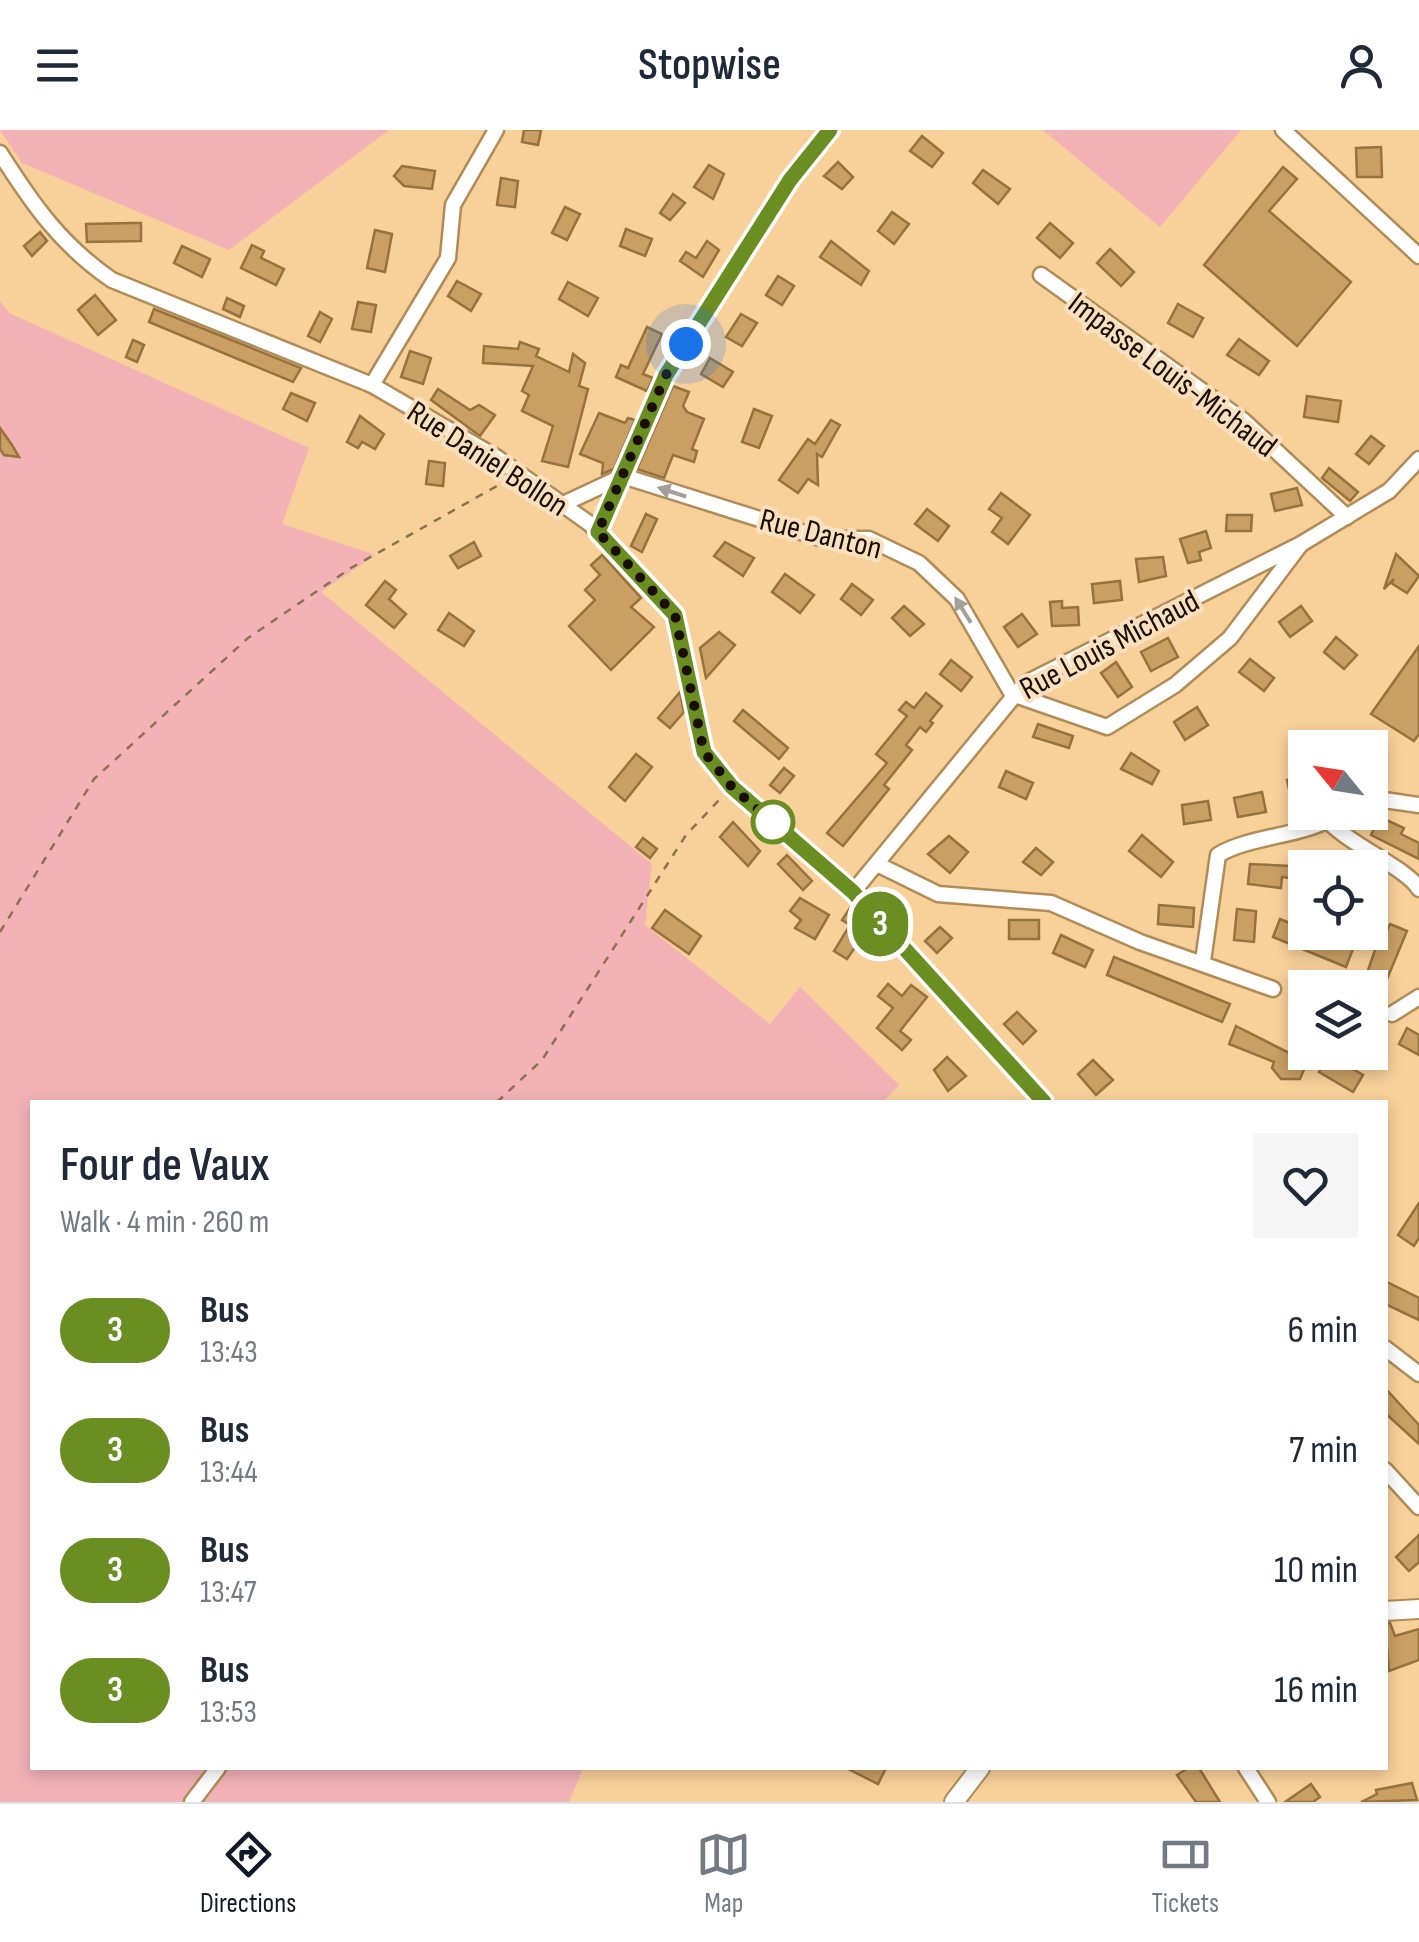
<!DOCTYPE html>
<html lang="en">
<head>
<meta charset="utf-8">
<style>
	:root { --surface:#fff; --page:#f6f6f7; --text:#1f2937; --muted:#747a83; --line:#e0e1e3; --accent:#111827 }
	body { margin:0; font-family:"Sofia Sans Condensed",sans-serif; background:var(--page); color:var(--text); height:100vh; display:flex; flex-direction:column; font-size:38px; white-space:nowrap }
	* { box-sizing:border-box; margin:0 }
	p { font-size:32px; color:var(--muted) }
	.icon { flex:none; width:55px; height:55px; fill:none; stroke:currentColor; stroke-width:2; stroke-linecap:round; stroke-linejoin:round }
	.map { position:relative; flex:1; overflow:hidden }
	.details { position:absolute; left:30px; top:970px; width:1358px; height:670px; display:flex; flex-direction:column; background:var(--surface); border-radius:0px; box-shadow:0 5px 15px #0003 }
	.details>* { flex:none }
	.badge { padding:0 20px; border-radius:32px; font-size:35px; line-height:65px }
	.needle { width:65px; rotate:300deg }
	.controls { position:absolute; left:1288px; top:600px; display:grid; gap:20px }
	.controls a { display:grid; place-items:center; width:100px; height:100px; border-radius:0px; background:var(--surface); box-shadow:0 5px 15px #0003; font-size:50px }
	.you { position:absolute; width:50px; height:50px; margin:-25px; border:8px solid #fff; border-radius:50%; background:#1a73e8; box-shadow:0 0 0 15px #1a73e833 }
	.map>.badge { position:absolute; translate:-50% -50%; box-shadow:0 0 0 5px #fff }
	.round { display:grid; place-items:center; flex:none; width:105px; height:105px; border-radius:0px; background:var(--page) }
	.headline { display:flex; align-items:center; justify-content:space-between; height:170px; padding:0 30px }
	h1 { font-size:48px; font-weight:600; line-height:75px }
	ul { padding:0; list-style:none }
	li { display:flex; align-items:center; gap:30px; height:120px; padding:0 30px }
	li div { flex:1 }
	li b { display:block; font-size:38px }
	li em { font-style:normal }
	li .badge { min-width:110px; font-weight:700; text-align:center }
	header { display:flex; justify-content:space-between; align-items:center; height:130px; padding:0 30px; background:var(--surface); font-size:45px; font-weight:600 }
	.menu { display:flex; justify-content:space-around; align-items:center; height:140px; border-top:2px solid var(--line); background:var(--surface); font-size:28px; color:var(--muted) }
	.menu a { display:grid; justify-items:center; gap:5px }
	.menu .current { color:var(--accent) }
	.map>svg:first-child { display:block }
	.green { fill:#f2b2b6 }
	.building { fill:#c99f64; stroke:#96723d; stroke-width:2.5 }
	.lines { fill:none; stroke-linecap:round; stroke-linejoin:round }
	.minor-casing { stroke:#b18c57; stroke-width:19 }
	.major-casing { stroke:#b18c57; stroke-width:22 }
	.path { stroke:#8d724f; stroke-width:2.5; stroke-dasharray:8 8; stroke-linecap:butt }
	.minor { stroke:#fff; stroke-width:14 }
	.major { stroke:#fff; stroke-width:18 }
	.oneway { fill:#a49f99 }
	.line-casing { stroke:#fff; stroke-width:22 }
	.line { stroke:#6b8e23; stroke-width:15 }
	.walk { stroke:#1b0e00; stroke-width:10; stroke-dasharray:0 18 }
	.stop-dot { fill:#fff; stroke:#6b8e23; stroke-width:5 }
	.labels { text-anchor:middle; stroke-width:8; stroke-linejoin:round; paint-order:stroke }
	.street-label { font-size:32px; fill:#1b0e00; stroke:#f9e1c0 }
</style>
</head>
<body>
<header><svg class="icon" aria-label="menu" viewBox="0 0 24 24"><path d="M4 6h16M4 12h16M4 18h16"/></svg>Stopwise<svg class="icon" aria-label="person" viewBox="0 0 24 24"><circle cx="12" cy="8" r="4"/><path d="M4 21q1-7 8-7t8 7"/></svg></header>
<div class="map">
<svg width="1419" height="1672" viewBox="0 0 1419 1672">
	<rect width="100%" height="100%" fill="#f8d09a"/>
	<g class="green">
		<polygon points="0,0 389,0 229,120 22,33"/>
		<polygon points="1043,0 1241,0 1160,97"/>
		<polygon points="0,171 9,183 309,318 282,394 375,425 321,462 652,734 645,795 770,894 800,857 899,955 883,972 32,972 32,1638 583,1638 569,1672 0,1672"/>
	</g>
	<g class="building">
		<polygon points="524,0 541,0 538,15 522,12"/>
		<polygon points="922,6 943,23 932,37 910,21"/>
		<polygon points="1381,17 1382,47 1357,47 1356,18"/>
		<polygon points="838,32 853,47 842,59 824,46"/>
		<polygon points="709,35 724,44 713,69 694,57"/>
		<polygon points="402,36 435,41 432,59 404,56 394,46"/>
		<polygon points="1283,37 1297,49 1269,81 1351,152 1297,216 1204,135"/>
		<polygon points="983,40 1010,59 998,74 973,53"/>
		<polygon points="501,48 518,51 515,77 497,75"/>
		<polygon points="673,64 685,73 670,90 660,83"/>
		<polygon points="565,77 580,84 567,110 552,103"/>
		<polygon points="892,82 909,94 894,114 878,101"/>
		<polygon points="132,93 141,93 141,111 87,112 86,94"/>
		<polygon points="1050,93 1073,113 1060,128 1037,108"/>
		<polygon points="626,99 652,109 645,126 620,116"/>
		<polygon points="375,100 392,104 385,142 367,138"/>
		<polygon points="40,102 47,111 32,126 24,116"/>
		<polygon points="707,111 719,120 703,147 680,131 686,122 696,128"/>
		<polygon points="831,111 869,141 861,155 820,127"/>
		<polygon points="252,115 264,121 261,128 284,139 276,155 241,138"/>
		<polygon points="182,116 210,129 202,147 174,133"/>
		<polygon points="1110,119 1134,142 1121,156 1097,133"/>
		<polygon points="778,146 794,156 782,175 766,165"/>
		<polygon points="457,151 481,164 471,181 448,166"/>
		<polygon points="568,152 598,168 588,186 559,169"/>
		<polygon points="95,165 116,190 98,205 78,180"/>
		<polygon points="227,168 244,176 240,187 223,179"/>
		<polygon points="358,172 376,175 371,202 352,199"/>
		<polygon points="1178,174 1203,188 1193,207 1168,193"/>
		<polygon points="154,179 234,211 301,238 293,252 149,192"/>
		<polygon points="320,182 332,189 320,212 308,206"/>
		<polygon points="741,184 757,193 742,216 726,207"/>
		<polygon points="647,197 662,204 643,244 653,248 647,261 616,247 621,235 628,238"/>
		<polygon points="1239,209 1269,231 1259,245 1227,225"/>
		<polygon points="133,210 144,215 137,232 126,227"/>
		<polygon points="520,212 539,219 536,226 569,242 573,224 585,233 579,256 588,259 568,337 542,331 553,296 522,281 529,265 522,261 533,236 483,233 484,216 518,219"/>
		<polygon points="410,221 431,228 423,254 401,247"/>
		<polygon points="710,228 733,242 723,257 701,244"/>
		<polygon points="673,256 689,262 683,276 687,282 704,289 692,319 697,321 694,332 673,325 664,348 637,339"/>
		<polygon points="438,259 470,280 479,275 495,285 480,306 431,270"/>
		<polygon points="291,263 315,273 307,291 283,279"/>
		<polygon points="1307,266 1341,271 1338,292 1304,287"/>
		<polygon points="754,279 772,286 759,318 742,312"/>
		<polygon points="599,283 625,293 628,288 635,290 614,339 602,344 603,333 580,324"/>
		<polygon points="360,286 384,304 375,319 362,312 358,318 347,312"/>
		<polygon points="831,290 840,295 822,327 817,324 818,355 808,349 798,363 779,350 808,309 815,314"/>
		<polygon points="0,298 12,315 19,327 4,325 0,319"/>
		<polygon points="1371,306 1384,316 1369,334 1356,324"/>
		<polygon points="429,331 445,333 443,356 426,354"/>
		<polygon points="1329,338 1358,362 1350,371 1322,348"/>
		<polygon points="1297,358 1302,375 1275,381 1271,364"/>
		<polygon points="1001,363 1030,385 1008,414 992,402 1002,388 989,379"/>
		<polygon points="927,379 949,396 938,411 915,394"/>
		<polygon points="646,384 657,389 642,422 631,416"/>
		<polygon points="1227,385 1252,385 1251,401 1226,401"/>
		<polygon points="1206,401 1211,418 1199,422 1201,430 1188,433 1180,409"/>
		<polygon points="474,412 481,426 458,438 450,426"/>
		<polygon points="725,412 754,428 743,446 714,426"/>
		<polygon points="1396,424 1419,446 1407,463 1391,453 1394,449 1384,459"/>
		<polygon points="602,425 641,468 631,477 654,497 611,540 569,496 595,470 585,460 600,445 591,435"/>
		<polygon points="1163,427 1166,446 1139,452 1136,429"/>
		<polygon points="785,444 814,465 800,483 772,462"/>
		<polygon points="385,451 396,460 389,469 406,484 394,498 366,475"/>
		<polygon points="1120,451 1122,470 1094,473 1092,454"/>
		<polygon points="852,454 873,470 861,485 841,469"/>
		<polygon points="1062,471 1062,478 1078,477 1079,495 1052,496 1050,472"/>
		<polygon points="904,476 924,494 910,506 892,488"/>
		<polygon points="1301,476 1312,491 1290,507 1279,492"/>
		<polygon points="449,483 474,501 464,516 438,500"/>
		<polygon points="1022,484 1037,504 1018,517 1004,497"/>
		<polygon points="719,502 735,515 706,548 700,518"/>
		<polygon points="1336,507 1357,525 1344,539 1324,522"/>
		<polygon points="1168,508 1178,527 1151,541 1141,522"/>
		<polygon points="1419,516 1419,604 1414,611 1371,584"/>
		<polygon points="1250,529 1274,548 1264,561 1239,542"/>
		<polygon points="951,530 972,547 961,561 940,544"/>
		<polygon points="1116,532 1132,557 1118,567 1101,543"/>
		<polygon points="680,562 684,582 670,598 658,588"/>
		<polygon points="926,563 942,576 930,591 933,593 926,602 920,597 906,615 912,620 884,655 889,659 843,716 827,703 887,633 876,624 907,586 899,580 906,572 914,578"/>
		<polygon points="1197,577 1208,595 1185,610 1174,592"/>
		<polygon points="743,580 788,618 779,629 734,591"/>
		<polygon points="1038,594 1073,606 1069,618 1033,607"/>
		<polygon points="1131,623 1159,641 1152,654 1121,639"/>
		<polygon points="636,624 652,637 625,671 609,657"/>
		<polygon points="784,638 794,646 780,663 770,655"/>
		<polygon points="1006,641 1033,653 1026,669 999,657"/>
		<polygon points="1305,646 1305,666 1291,669 1287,650"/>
		<polygon points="1262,662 1266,682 1238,687 1234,668"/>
		<polygon points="1208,671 1211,690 1184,694 1182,675"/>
		<polygon points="1380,687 1404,698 1401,704 1419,713 1419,729 1371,705"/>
		<polygon points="733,692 760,721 748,736 720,707"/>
		<polygon points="1142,705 1173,732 1161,747 1129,721"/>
		<polygon points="949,706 968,722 950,743 928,724"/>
		<polygon points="643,708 657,719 650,728 636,717"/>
		<polygon points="1036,718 1053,732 1041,745 1023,732"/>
		<polygon points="787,725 812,751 803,760 778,734"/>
		<polygon points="1291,729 1305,730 1305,750 1282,747 1281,758 1248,754 1250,734 1291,736"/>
		<polygon points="800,768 829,785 815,809 795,798 801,790 790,781"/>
		<polygon points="1159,775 1194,778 1193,797 1158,794"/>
		<polygon points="850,778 879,809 876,812 864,804 847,829 834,821 850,795 842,790"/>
		<polygon points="1237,779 1256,781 1254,812 1234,810"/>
		<polygon points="665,780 701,806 689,824 652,798"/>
		<polygon points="1280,789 1353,819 1346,837 1273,807"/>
		<rect x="1009" y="790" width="30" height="19"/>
		<polygon points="1390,794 1407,801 1370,890 1370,858 1362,858 1379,808 1383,809"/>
		<polygon points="940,797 952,808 937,823 925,811"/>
		<polygon points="1061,805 1093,820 1085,837 1053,823"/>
		<polygon points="1114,827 1230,874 1222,892 1107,845"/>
		<polygon points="888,854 902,866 911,855 927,867 900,901 911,910 902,920 877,898 893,878 878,866"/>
		<polygon points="1017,882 1036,901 1023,914 1004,894"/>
		<polygon points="1236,896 1307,932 1300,949 1281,949 1272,938 1274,932 1229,914"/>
		<polygon points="1407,898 1419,905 1419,925 1399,914"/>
		<polygon points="1329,925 1363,945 1353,962 1319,942"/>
		<polygon points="947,927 966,946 948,961 934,940"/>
		<polygon points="1093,930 1113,950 1096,965 1078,944"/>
		<polygon points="1419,1073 1419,1108 1414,1116 1398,1105"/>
		<polygon points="1385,1151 1419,1168 1419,1190 1385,1174"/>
		<polygon points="1385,1258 1419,1295 1419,1314 1385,1283"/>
		<polygon points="1419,1405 1419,1432 1409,1441 1396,1427"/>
		<polygon points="1385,1493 1390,1493 1395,1506 1419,1499 1419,1530 1389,1541"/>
		<polygon points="846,1638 886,1638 878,1654"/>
		<polygon points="1188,1638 1199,1638 1220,1672 1196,1672 1177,1645"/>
		<polygon points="1412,1653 1417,1670 1361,1672 1377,1664 1376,1660"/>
		<polygon points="1311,1654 1320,1667 1313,1672 1285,1672"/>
	</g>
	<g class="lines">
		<defs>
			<g id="minor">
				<polyline points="1283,0 1419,126"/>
				<path d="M0,23C33,75 61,115 112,150L372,255L496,327L590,394L675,485L705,622L732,657L853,762L1044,972"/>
				<polyline points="1041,145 1244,291 1347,387"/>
				<polyline points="372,255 448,128 453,75 496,0"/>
				<polyline points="623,346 823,409 869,409 919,433 957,469 1012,564 1107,597 1175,555 1230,508 1301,414"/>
				<polyline points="563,374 623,346"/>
				<polyline points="598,402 666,245 789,51 830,0"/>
				<polyline points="1370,668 1419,675"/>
				<path d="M1329,692C1352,716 1408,739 1419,759"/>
				<polyline points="879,735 938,764 1051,773 1140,812 1273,859"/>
				<polyline points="853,762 1024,554 1301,414 1389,361 1419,329"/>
				<path d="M1203,831L1218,725C1252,704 1312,707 1339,682"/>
				<polyline points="1392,884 1419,867"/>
				<polyline points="1385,1218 1419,1244"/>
				<polyline points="1385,1340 1419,1377"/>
				<polyline points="1246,1638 1268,1672"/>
				<polyline points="192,1672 218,1638"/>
			</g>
			<g id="major">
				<polyline points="1385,1481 1419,1479"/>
				<polyline points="954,1672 980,1638"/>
			</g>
		</defs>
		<use href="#minor" class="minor-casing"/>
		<use href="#major" class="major-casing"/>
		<g class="path">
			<polyline points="0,802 94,649 248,508 351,438 504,352"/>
			<polyline points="497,972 542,930 686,705 720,669"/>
		</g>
		<use href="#minor" class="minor"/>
		<use href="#major" class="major"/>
	</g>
	<defs><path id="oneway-solid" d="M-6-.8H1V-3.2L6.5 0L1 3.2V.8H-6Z" transform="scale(2.5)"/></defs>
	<g class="oneway">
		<use href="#oneway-solid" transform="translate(672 362) rotate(-162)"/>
		<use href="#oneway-solid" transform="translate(963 480) rotate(-122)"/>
	</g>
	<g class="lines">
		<defs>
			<polyline id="line" points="830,0 790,50 666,245 598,402 675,485 704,622 732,657 853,762 1044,972"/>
		</defs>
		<use href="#line" class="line-casing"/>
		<use href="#line" class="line"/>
		<polyline class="walk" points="686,214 666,245 598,402 675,485 704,622 732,657 782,700 773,692"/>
	</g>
	<circle class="stop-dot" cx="773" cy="692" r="20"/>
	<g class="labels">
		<g class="street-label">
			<text transform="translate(1173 244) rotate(37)" y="11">Impasse Louis-Michaud</text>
			<text transform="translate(488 328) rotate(33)" y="11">Rue Daniel Bollon</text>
			<text transform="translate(821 403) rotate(14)" y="11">Rue Danton</text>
			<text transform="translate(1109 514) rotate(-28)" y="11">Rue Louis Michaud</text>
		</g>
	</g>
</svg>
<div class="controls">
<a><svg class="needle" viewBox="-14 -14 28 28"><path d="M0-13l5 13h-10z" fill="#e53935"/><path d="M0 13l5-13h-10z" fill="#747a83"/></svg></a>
<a><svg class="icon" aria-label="locate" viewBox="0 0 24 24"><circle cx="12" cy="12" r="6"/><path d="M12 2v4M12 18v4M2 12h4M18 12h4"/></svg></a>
<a><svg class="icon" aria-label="layers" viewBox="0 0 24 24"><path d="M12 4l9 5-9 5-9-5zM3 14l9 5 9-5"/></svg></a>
</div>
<div class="you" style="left:686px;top:214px"></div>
<b class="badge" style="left:880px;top:794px;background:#6b8e23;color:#fff">3</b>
<section class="details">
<div class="headline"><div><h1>Four de Vaux</h1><p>Walk · 4 min · 260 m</p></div><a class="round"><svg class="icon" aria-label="heart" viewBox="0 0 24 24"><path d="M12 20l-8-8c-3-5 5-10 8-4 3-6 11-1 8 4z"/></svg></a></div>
<ul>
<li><span class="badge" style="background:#6b8e23;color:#fff">3</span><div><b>Bus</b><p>13:43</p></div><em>6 min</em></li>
<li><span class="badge" style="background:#6b8e23;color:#fff">3</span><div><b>Bus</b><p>13:44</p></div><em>7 min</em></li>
<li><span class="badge" style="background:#6b8e23;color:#fff">3</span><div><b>Bus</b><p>13:47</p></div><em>10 min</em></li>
<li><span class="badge" style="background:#6b8e23;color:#fff">3</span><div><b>Bus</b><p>13:53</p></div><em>16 min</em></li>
</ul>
</section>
</div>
<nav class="menu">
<a class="current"><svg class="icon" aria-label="directions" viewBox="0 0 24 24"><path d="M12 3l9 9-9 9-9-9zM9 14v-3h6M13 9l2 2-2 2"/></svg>Directions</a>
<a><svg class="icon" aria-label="map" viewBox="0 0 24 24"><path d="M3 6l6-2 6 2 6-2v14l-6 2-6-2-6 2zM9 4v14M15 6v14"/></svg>Map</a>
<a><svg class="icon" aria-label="tickets" viewBox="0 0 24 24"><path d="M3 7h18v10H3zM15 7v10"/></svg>Tickets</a>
</nav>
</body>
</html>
